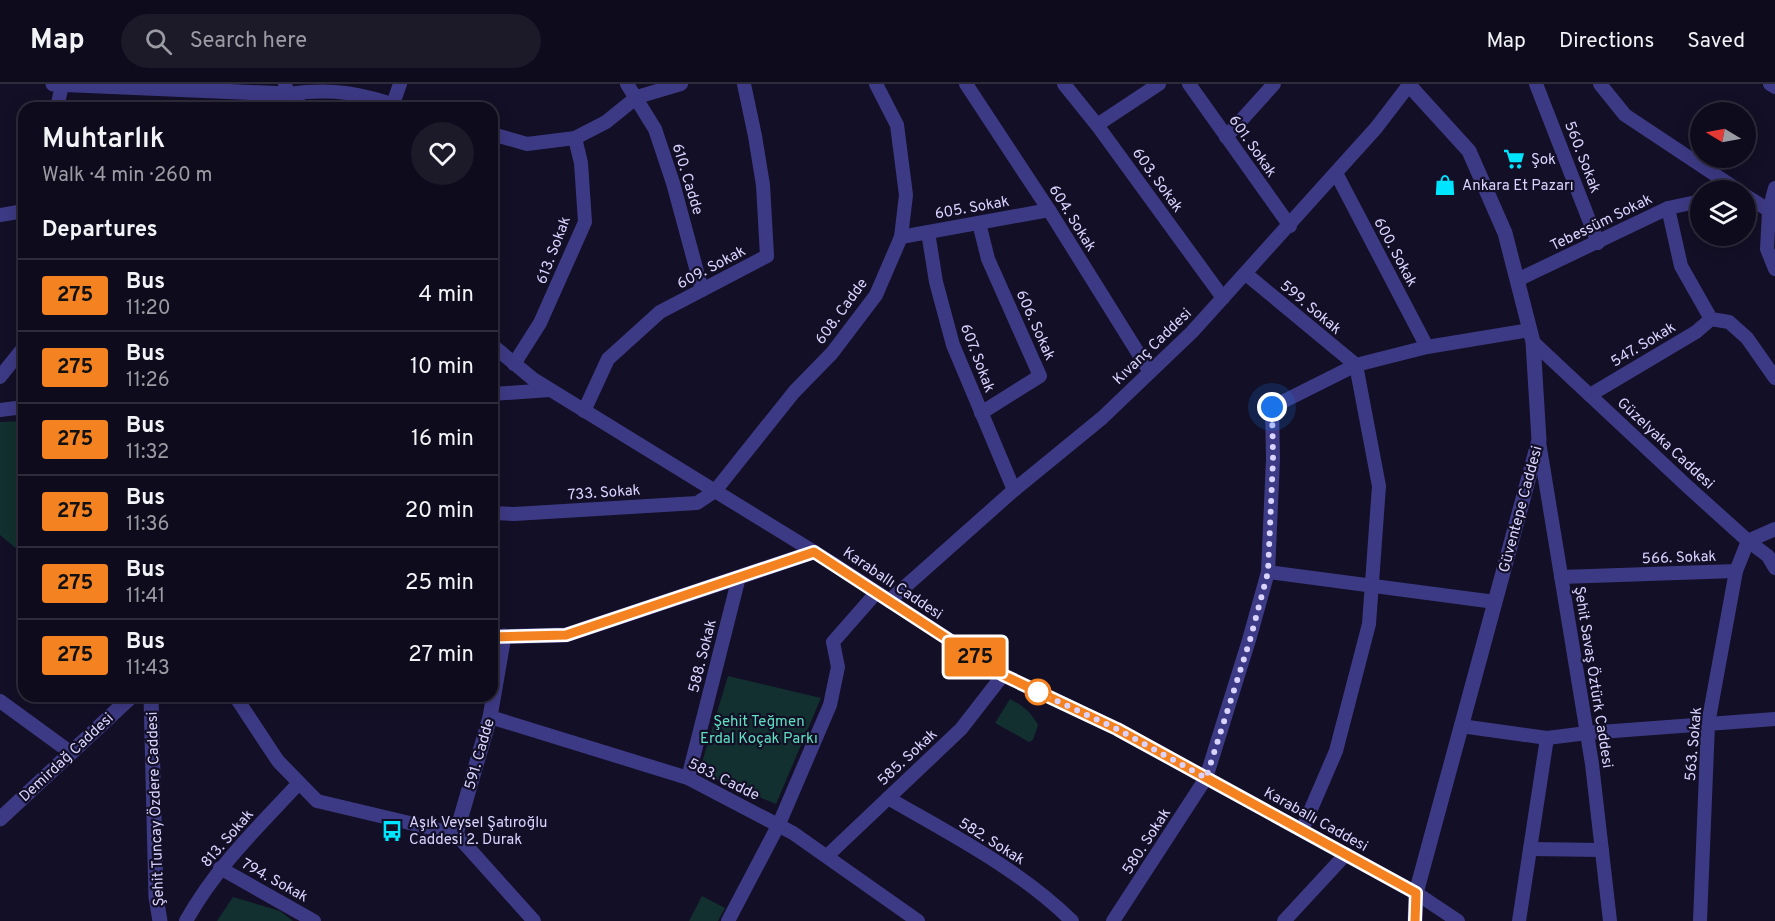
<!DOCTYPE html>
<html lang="en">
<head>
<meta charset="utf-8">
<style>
	:root { --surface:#0e0b1c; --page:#1c1929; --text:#f1f3f6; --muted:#9b9ba3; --line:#2e2b3b }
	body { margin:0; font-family:Overpass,sans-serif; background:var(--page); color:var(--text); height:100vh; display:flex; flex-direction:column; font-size:22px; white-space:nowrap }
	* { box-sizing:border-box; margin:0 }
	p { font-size:20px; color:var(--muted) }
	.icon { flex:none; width:33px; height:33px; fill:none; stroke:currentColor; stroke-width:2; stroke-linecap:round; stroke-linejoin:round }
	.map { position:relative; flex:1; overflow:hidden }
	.drawer { position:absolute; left:18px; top:18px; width:480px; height:600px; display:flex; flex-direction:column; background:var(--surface); border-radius:18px; box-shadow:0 3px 15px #0003,0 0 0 2px var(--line) }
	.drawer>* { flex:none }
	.badge { padding:0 12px; border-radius:4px; font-size:21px; line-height:39px }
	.needle { width:39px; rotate:280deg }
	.fabs { position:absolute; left:1690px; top:18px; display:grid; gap:12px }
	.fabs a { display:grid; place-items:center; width:66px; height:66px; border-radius:50%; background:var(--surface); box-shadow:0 3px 15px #0003,0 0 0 2px var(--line); font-size:30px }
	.you { position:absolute; width:30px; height:30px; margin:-15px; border:4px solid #fff; border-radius:50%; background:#1a73e8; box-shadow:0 0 0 9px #1a73e833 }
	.map>.badge { position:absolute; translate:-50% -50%; box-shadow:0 0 0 3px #fff }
	h2 { padding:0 24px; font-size:22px; line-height:54px }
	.round { display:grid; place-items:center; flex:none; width:63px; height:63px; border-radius:32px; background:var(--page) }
	.summary { display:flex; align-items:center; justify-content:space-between; height:102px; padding:0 24px }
	h1 { font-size:28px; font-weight:600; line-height:45px }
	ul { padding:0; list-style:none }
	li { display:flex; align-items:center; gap:18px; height:72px; padding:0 24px; border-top:2px solid var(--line) }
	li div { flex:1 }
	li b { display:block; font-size:22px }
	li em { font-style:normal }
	li .badge { min-width:66px; font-weight:700; text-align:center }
	header { display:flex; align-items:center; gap:36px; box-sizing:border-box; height:84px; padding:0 30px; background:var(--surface); border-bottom:2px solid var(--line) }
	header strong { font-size:28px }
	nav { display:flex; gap:33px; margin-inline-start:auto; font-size:21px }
	.search { width:420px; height:54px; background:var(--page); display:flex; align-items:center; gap:15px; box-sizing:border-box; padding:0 21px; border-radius:33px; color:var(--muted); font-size:22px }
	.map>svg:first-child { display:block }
	.green { fill:#12302f }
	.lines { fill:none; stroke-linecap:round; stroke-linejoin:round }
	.minor { stroke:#3d3a85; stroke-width:14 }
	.tertiary { stroke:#3d3a85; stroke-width:15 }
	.line-casing { stroke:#fff; stroke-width:14 }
	.line { stroke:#f58220; stroke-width:9 }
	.walk { stroke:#d9d4ff; stroke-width:6; stroke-dasharray:0 10.8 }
	.stop-dot { fill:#fff; stroke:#f58220; stroke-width:3 }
	.labels { text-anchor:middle; stroke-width:4.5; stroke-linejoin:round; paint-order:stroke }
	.street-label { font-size:15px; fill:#d9d4ff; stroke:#130f26 }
	.poi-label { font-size:15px; fill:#d9d4ff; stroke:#130f26; text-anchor:start }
	.park-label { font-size:15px; fill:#5fe0c0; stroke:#130f26 }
</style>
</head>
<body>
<header>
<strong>Map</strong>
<div class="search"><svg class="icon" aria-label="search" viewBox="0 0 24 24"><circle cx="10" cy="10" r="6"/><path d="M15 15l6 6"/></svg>Search here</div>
<nav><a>Map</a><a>Directions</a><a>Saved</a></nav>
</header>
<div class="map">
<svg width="1775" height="837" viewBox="0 0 1775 837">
	<rect width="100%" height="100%" fill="#130f26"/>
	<g class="green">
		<polygon points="24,337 24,471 0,451 0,338"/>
		<polygon points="728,592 821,614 776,720 699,688"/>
		<path d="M1010,615C1023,622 1030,627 1038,641L1033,656L1029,658L995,639Z"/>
		<polygon points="702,812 725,824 718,837 689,837"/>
		<polygon points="233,813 280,827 293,837 217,837"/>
	</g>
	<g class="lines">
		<g class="minor">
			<polyline points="285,0 288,10 304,24"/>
			<polyline points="627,0 655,45 673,99 702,206"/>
			<polyline points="966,0 1049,126 1150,288"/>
			<polyline points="1064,0 1097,41 1223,214"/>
			<polyline points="1189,0 1290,142"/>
			<polyline points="1536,0 1598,159"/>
			<polyline points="1600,0 1625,31 1738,106"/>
			<polyline points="1770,0 1775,3"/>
			<path d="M288,10C334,4 361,9 404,24"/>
			<polyline points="393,20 400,0"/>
			<polyline points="57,24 62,1"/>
			<polyline points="1097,41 1159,0"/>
			<polyline points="492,50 527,60 575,54 606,38 637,13 681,0"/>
			<polyline points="1226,53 1274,0"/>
			<polyline points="1336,89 1427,263"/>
			<polyline points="1775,104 1769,127 1767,165 1775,185"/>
			<polyline points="1746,112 1775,130"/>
			<polyline points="1668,124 1681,182 1711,235 1729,238 1747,254 1775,294"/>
			<polyline points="0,131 24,127"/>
			<polyline points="979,139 988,175 1040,292 981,329"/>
			<polyline points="928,148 936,198 953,261 1014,406"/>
			<polyline points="901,153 1049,126"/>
			<polyline points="1246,190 1356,281 1379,402 1369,540 1336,667 1302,746"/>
			<polyline points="1517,196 1668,124 1701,117"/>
			<polyline points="1533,258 1687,402 1748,457 1768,472 1775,484"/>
			<polyline points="492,261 533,295 837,482 1003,591 1117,645 1416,809 1458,837"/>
			<polyline points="514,280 540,239 585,138 581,79 575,54"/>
			<polyline points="0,293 24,263"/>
			<polyline points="492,310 550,306"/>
			<polyline points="1590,311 1696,248 1711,235"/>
			<polyline points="0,326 24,323"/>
			<polyline points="584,327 608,275 660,228 767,172 763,101 755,52 744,0"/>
			<polyline points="1539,358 1592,680 1610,837"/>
			<polyline points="492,429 514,430 697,419 715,407 794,308 832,269 876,211 901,153 906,111 897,41 876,0"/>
			<polyline points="1268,488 1495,518"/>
			<polyline points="1561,493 1736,487 1748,457 1775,445"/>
			<polyline points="889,517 1014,406 1102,334 1192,248 1376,44 1409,1"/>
			<polyline points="235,612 278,677 317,717 456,750 534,837"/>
			<polyline points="0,617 70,668"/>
			<polyline points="490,633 688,694 793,749 918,837"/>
			<polyline points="1461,642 1547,654 1587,649 1775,635"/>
			<polyline points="688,694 739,493"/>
			<path d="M888,714C952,751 1019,785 1072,837"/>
			<polyline points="1530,765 1602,766"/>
			<polyline points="827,772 961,645 1003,591"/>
			<polyline points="220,784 314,837"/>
			<path d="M186,837C216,783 258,743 299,699"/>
			<polyline points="728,837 779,740 830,621 838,583 833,558 876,509"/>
			<polyline points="1113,837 1206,694 1249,556 1268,488 1273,375 1272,323 1356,281 1427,263 1530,246"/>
			<polyline points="1284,837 1346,770"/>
			<polyline points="1519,837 1547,654"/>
			<polyline points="1700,837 1708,640 1736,487"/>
		</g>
		<g class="tertiary">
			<polyline points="53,0 288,10"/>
			<polyline points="1408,0 1469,67 1505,149 1533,258 1539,356 1416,809 1415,837"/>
			<polyline points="492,553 566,551 814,468"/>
			<polyline points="151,612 156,813 160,837"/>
			<polyline points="0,735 132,612"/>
			<polyline points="456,750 490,633 504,552"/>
		</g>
	</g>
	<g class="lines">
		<defs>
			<polyline id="line" points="492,553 566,551 814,468 1003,591 1117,645 1416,809 1415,837"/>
		</defs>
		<use href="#line" class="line-casing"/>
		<use href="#line" class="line"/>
		<polyline class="walk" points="1038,608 1117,645 1206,694 1250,556 1268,488 1273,375 1272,323"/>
	</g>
	<defs>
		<symbol id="supermarket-bare" viewBox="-9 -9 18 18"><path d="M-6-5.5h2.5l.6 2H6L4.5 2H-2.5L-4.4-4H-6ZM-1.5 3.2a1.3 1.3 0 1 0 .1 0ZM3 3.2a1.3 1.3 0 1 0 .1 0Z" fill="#00e5ff" stroke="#130f26" stroke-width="2.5" paint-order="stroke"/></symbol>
		<symbol id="shop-bare" viewBox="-9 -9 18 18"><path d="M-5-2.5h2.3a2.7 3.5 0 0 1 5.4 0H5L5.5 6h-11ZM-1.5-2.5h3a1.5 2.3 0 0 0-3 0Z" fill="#00e5ff" stroke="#130f26" stroke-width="2.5" paint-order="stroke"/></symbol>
		<symbol id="bus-bare" viewBox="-9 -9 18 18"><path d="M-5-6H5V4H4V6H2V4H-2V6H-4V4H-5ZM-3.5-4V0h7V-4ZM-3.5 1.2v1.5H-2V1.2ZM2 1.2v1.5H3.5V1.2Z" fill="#00e5ff" stroke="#130f26" stroke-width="2.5" paint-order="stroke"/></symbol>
	</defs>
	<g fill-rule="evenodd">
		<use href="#supermarket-bare" x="1499" y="60" width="30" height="30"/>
		<use href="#shop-bare" x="1430" y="86" width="30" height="30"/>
		<use href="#bus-bare" x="377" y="732" width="30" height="30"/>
	</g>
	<circle class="stop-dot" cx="1038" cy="608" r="12"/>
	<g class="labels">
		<g class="street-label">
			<text transform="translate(1253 62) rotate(55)" y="5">601. Sokak</text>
			<text transform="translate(1583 73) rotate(69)" y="5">560. Sokak</text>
			<text transform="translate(688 95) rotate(73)" y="5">610. Cadde</text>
			<text transform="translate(1158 96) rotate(54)" y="5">603. Sokak</text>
			<text transform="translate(972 123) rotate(-10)" y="5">605. Sokak</text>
			<text transform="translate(1073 134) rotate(58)" y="5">604. Sokak</text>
			<text transform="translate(1601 138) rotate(-26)" y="5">Tebessüm Sokak</text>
			<text transform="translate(553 166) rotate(-69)" y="5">613. Sokak</text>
			<text transform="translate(1396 168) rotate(62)" y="5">600. Sokak</text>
			<text transform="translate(711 183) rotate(-28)" y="5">609. Sokak</text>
			<text transform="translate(1311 223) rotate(40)" y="5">599. Sokak</text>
			<text transform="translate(841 227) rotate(-54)" y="5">608. Cadde</text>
			<text transform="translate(1036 241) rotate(66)" y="5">606. Sokak</text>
			<text transform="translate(1643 260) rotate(-31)" y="5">547. Sokak</text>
			<text transform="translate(1152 262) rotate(-44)" y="5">Kıvanç Caddesi</text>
			<text transform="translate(978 274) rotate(69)" y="5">607. Sokak</text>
			<text transform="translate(1666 359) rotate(43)" y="5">Güzelyaka Caddesi</text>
			<text transform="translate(604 408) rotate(-4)" y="5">733. Sokak</text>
			<text transform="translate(1520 425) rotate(-75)" y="5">Güventepe Caddesi</text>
			<text transform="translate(1679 473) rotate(-2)" y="5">566. Sokak</text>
			<text transform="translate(893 499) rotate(34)" y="5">Karaballı Caddesi</text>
			<text transform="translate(702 572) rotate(-76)" y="5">588. Sokak</text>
			<text transform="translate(1594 593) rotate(81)" y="5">Şehit Savaş Öztürk Caddesi</text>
			<text transform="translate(1693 660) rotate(-85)" y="5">563. Sokak</text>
			<text transform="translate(479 670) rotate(-74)" y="5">591. Cadde</text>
			<text transform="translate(66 673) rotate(-43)" y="5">Demirdağ Caddesi</text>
			<text transform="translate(907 673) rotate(-43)" y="5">585. Sokak</text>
			<text transform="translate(724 695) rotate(26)" y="5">583. Cadde</text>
			<text transform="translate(155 725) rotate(-92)" y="5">Şehit Tuncay Özdere Caddesi</text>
			<text transform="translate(1316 735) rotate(29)" y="5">Karaballı Caddesi</text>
			<text transform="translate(227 754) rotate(-49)" y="5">813. Sokak</text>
			<text transform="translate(992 757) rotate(32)" y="5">582. Sokak</text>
			<text transform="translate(1146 757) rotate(-57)" y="5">580. Sokak</text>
			<text transform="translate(275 796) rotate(29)" y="5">794. Sokak</text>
		</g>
		<g class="poi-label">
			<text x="1531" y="80">Şok</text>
			<text x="1462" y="106">Ankara Et Pazarı</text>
			<text x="409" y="743">Aşık Veysel Şatıroğlu<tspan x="409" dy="17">Caddesi 2. Durak</tspan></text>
		</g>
		<g class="park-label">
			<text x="759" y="642">Şehit Teğmen<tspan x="759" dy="17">Erdal Koçak Parkı</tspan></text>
		</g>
	</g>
</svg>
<div class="fabs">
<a><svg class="needle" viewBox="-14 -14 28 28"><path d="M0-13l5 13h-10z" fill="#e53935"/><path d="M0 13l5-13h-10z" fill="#9b9ba3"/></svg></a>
<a><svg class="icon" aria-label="layers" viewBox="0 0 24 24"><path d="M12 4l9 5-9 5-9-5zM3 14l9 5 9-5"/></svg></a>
</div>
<div class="you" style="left:1272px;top:323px"></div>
<b class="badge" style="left:975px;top:573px;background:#f58220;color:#111">275</b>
<section class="drawer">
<div class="summary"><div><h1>Muhtarlık</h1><p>Walk · 4 min · 260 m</p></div><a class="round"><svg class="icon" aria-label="heart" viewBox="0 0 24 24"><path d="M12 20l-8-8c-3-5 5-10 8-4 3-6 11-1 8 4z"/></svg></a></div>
<h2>Departures</h2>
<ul>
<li><span class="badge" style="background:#f58220;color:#111">275</span><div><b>Bus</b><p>11:20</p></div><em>4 min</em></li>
<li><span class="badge" style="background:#f58220;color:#111">275</span><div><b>Bus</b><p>11:26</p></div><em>10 min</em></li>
<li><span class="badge" style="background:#f58220;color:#111">275</span><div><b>Bus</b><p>11:32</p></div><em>16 min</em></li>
<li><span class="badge" style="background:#f58220;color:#111">275</span><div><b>Bus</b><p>11:36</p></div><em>20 min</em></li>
<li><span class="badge" style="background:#f58220;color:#111">275</span><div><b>Bus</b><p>11:41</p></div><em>25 min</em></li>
<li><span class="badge" style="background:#f58220;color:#111">275</span><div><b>Bus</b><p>11:43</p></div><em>27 min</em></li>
</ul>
</section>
</div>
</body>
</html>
